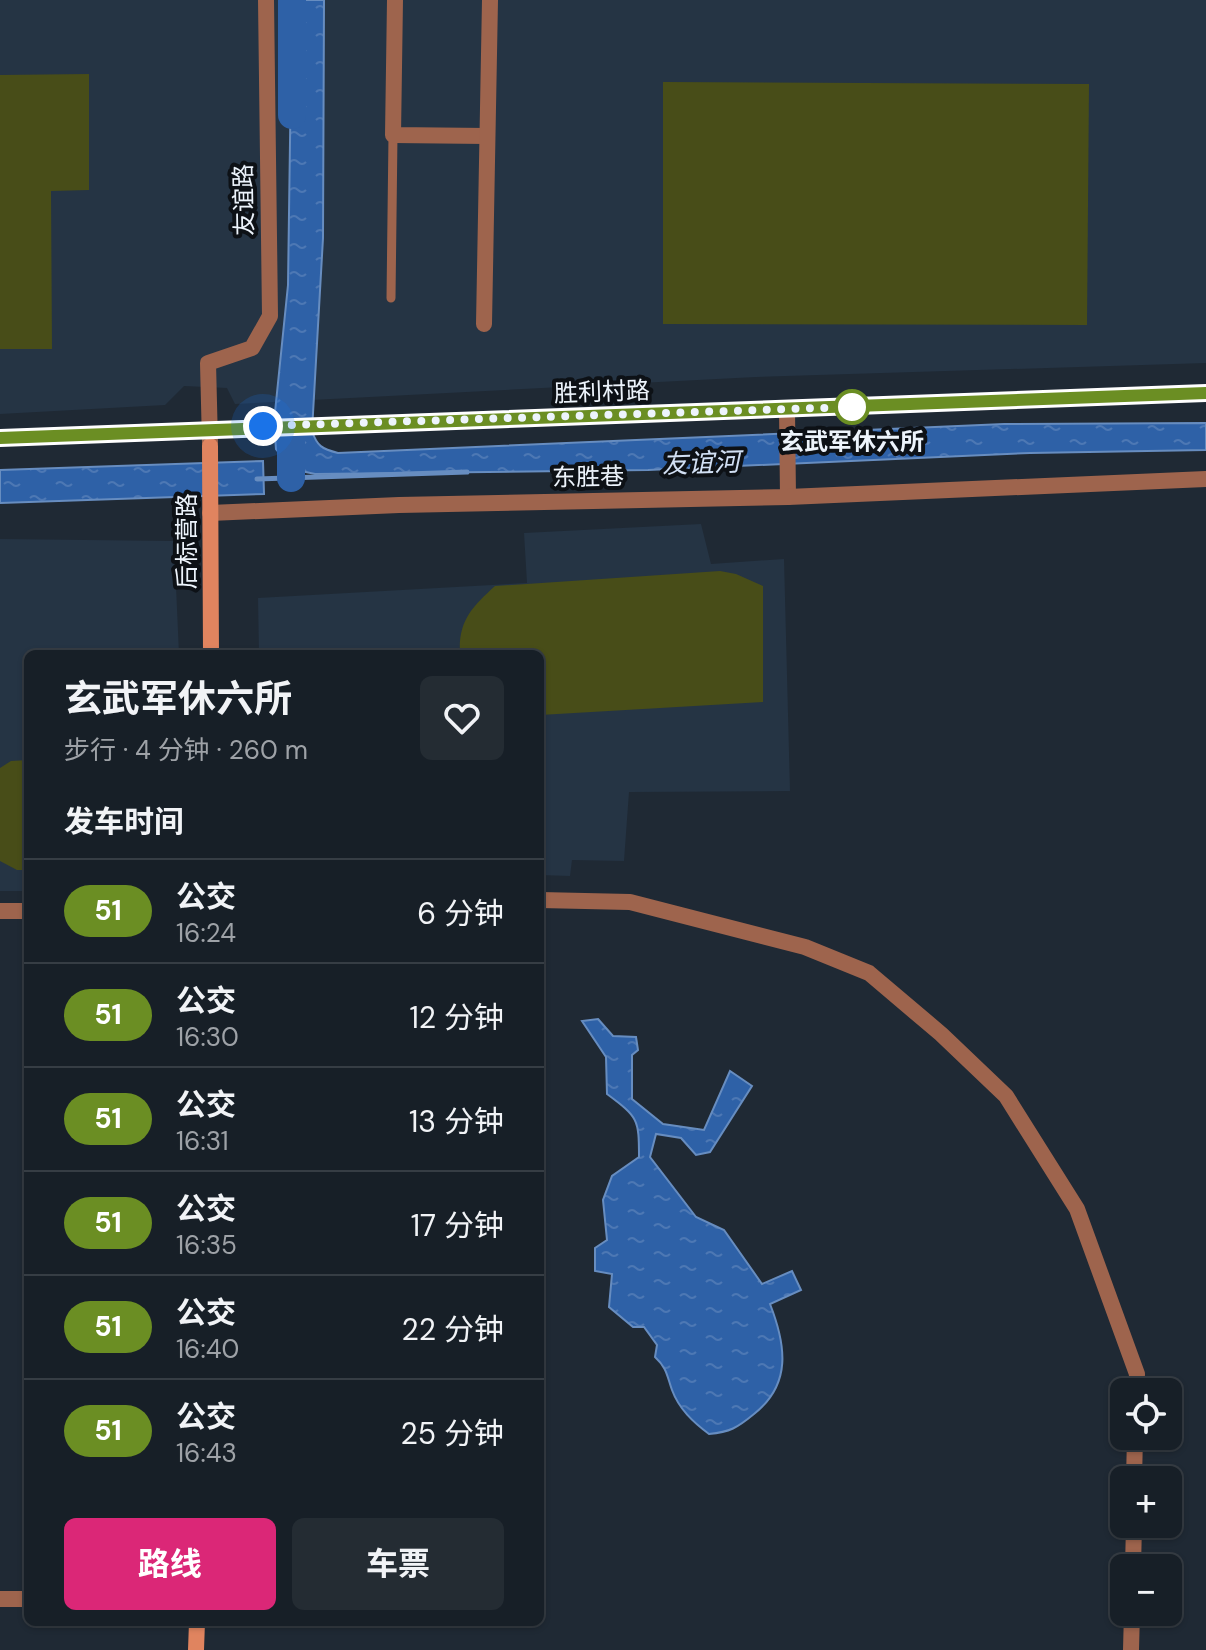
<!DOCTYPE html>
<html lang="zh">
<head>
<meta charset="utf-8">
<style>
	:root { --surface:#171f27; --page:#242c33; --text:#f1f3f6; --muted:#9ea2a7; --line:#363d44; --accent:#db2777 }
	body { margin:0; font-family:"DM Sans","Noto Sans SC",sans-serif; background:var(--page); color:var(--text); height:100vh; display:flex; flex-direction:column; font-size:30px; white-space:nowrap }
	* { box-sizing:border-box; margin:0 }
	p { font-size:26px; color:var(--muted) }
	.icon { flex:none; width:44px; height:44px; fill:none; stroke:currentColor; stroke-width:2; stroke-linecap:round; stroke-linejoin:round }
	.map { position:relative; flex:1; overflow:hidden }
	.side { position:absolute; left:24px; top:650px; width:520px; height:976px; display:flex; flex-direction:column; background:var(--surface); border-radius:12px; box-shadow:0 2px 6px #0004,0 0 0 2px var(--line) }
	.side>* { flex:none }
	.badge { padding:0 16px; border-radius:26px; font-size:28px; line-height:52px }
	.tools { position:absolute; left:1110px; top:1378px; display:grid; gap:16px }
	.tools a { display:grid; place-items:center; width:72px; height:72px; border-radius:12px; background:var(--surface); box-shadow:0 2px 6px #0004,0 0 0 2px var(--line); font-size:40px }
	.you { position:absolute; width:40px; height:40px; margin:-20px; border:6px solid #fff; border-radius:50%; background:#1a73e8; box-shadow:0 0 0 12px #1a73e833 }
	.map>.badge { position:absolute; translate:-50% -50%; box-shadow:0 0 0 4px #fff }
	h2 { padding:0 40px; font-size:30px; line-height:72px }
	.round { display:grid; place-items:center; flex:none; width:84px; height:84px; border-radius:12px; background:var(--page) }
	.headline { display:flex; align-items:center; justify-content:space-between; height:136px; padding:0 40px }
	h1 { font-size:38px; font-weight:700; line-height:60px }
	.action { display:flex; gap:16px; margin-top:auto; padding:16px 40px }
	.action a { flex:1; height:92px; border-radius:12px; background:var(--accent); color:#fff; font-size:32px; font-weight:700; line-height:92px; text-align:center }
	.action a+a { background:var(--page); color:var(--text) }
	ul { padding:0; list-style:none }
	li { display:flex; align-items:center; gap:24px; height:104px; padding:0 40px; border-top:2px solid var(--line) }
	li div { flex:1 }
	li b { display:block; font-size:30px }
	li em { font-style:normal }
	li .badge { min-width:88px; font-weight:700; text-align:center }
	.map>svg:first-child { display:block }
	.built { fill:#253444 }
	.pitch { fill:#484d18 }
	.water { fill:url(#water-ripples); stroke:#678dc0; stroke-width:2 }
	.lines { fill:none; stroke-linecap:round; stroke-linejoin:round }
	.stream { stroke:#678dc0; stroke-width:5 }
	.river { stroke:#2e61a7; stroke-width:28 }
	.lane { stroke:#9e644d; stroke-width:9 }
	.street { stroke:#9e644d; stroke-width:16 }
	.secondary { stroke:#e0845f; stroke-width:16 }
	.line-casing { stroke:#fff; stroke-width:18 }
	.line { stroke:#6b8e23; stroke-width:12 }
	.walk { stroke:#edf4fc; stroke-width:8; stroke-dasharray:0 14.4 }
	.stop-dot { fill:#fff; stroke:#6b8e23; stroke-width:4 }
	.labels { text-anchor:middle; stroke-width:8; stroke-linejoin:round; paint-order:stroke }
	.street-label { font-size:24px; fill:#edf4fc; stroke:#0d1116 }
	.stop-label { font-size:24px; font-weight:bold; fill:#edf4fc; stroke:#0d1116 }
	.water-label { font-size:26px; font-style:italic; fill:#d2e0f4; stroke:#0d1116 }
</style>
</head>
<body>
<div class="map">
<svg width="1206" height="1650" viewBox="0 0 1206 1650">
	<defs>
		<pattern id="water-ripples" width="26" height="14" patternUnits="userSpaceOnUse" patternTransform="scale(2)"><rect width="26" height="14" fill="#2e61a7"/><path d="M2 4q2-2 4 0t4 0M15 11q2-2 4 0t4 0" fill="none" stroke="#4d78b4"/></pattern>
	</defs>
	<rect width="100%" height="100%" fill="#1f2934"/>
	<g class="built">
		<polygon points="0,0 1206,0 1206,363 756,377 235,404 227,388 184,386 165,405 0,414"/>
		<polygon points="701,524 711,564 784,559 790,791 629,792 624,861 572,860 570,876 540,875 540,654 259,654 258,598 527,583 524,533"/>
		<polygon points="0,539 174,541 179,654 28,654 28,891 0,891"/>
	</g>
	<g class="pitch">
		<polygon points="89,74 89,190 51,191 52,349 0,349 0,75"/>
		<polygon points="663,82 1089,84 1087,325 663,324"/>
		<path d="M720,571L736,574L763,586V702L540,715V654H460C458,621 472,607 495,586Z"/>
		<polygon points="28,760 28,870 17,870 0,861 0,768 11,761"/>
	</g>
	<g class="water">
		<path d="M292,0H324L323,238L312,431C317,446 322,449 338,453L1004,424L1206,423V450L1030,453L648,470L315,474L292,469L276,449L274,422L288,285Z"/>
		<polygon points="263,461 264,494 0,503 0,470"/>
		<path d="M598,1019L613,1036L636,1037L638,1050L632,1055V1099L663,1124L704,1130L730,1071L752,1086L710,1152L696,1155L681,1138L656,1134L650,1157L696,1217L724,1230L762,1284L792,1271L801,1290L770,1304C786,1345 792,1384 754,1414C737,1428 730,1432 709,1434C693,1422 679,1409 672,1390C667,1376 667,1368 655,1357L657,1345L644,1327H633L609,1307L612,1274L595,1271V1248L607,1240L603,1200L612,1176L639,1157C639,1119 638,1117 607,1094L606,1057L582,1021Z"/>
	</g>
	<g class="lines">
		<polyline class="stream" points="257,479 467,472"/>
		<g class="river">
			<polyline points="292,115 292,0"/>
			<polyline points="291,478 291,433"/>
		</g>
		<polyline class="lane" points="391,298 393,135"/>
		<g class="street">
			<polyline points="395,0 393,135 487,136"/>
			<polyline points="484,324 490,0"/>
			<polyline points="787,410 788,497"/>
			<polyline points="210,443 208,363 252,348 270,316 266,0"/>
			<polyline points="210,513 399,505 788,497 1206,479"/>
			<polyline points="540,900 630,902 805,947 869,973 941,1034 1006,1096 1077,1209 1137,1374 1136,1392"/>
			<polyline points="0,911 28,911"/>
			<polyline points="1134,1480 1135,1436"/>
			<polyline points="1133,1568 1134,1524"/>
			<polyline points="0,1599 28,1599"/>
			<polyline points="1131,1650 1132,1612"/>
		</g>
		<g class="secondary">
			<polyline points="0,438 1206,393"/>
			<polyline points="210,446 211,654"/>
			<polyline points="196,1650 197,1622"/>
		</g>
	</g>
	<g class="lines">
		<defs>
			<polyline id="line" points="0,438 1206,393"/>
		</defs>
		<use href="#line" class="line-casing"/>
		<use href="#line" class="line"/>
		<polyline class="walk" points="263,426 852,407"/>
	</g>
	<circle class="stop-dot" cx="852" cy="407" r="16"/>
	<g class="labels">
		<g class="street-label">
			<text transform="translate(244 200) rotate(-91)" y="8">友谊路</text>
			<text transform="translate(602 392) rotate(-2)" y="8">胜利村路</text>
			<text transform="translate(588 477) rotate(-1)" y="8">东胜巷</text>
			<text transform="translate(187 541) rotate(-90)" y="8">后标营路</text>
		</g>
		<g class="stop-label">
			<text x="852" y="450">玄武军休六所</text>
		</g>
		<g class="water-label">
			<text transform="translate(701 463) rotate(-2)" y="9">友谊河</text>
		</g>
	</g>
</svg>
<div class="tools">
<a><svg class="icon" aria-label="locate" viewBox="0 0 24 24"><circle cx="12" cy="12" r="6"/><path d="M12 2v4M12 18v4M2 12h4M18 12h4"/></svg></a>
<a>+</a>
<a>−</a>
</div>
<div class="you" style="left:263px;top:426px"></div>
<section class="side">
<div class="headline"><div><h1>玄武军休六所</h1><p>步行 · 4 分钟 · 260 m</p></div><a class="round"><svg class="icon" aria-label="heart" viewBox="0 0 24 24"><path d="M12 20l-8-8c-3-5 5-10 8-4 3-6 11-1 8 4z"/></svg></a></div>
<h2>发车时间</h2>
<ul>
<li><span class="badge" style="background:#6b8e23;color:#fff">51</span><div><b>公交</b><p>16:24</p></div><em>6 分钟</em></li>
<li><span class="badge" style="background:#6b8e23;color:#fff">51</span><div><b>公交</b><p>16:30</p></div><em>12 分钟</em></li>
<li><span class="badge" style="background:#6b8e23;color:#fff">51</span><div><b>公交</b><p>16:31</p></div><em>13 分钟</em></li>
<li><span class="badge" style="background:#6b8e23;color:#fff">51</span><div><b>公交</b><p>16:35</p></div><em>17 分钟</em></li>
<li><span class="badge" style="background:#6b8e23;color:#fff">51</span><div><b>公交</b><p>16:40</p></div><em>22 分钟</em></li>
<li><span class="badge" style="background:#6b8e23;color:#fff">51</span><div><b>公交</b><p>16:43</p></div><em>25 分钟</em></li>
</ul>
<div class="action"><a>路线</a><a>车票</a></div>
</section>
</div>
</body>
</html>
